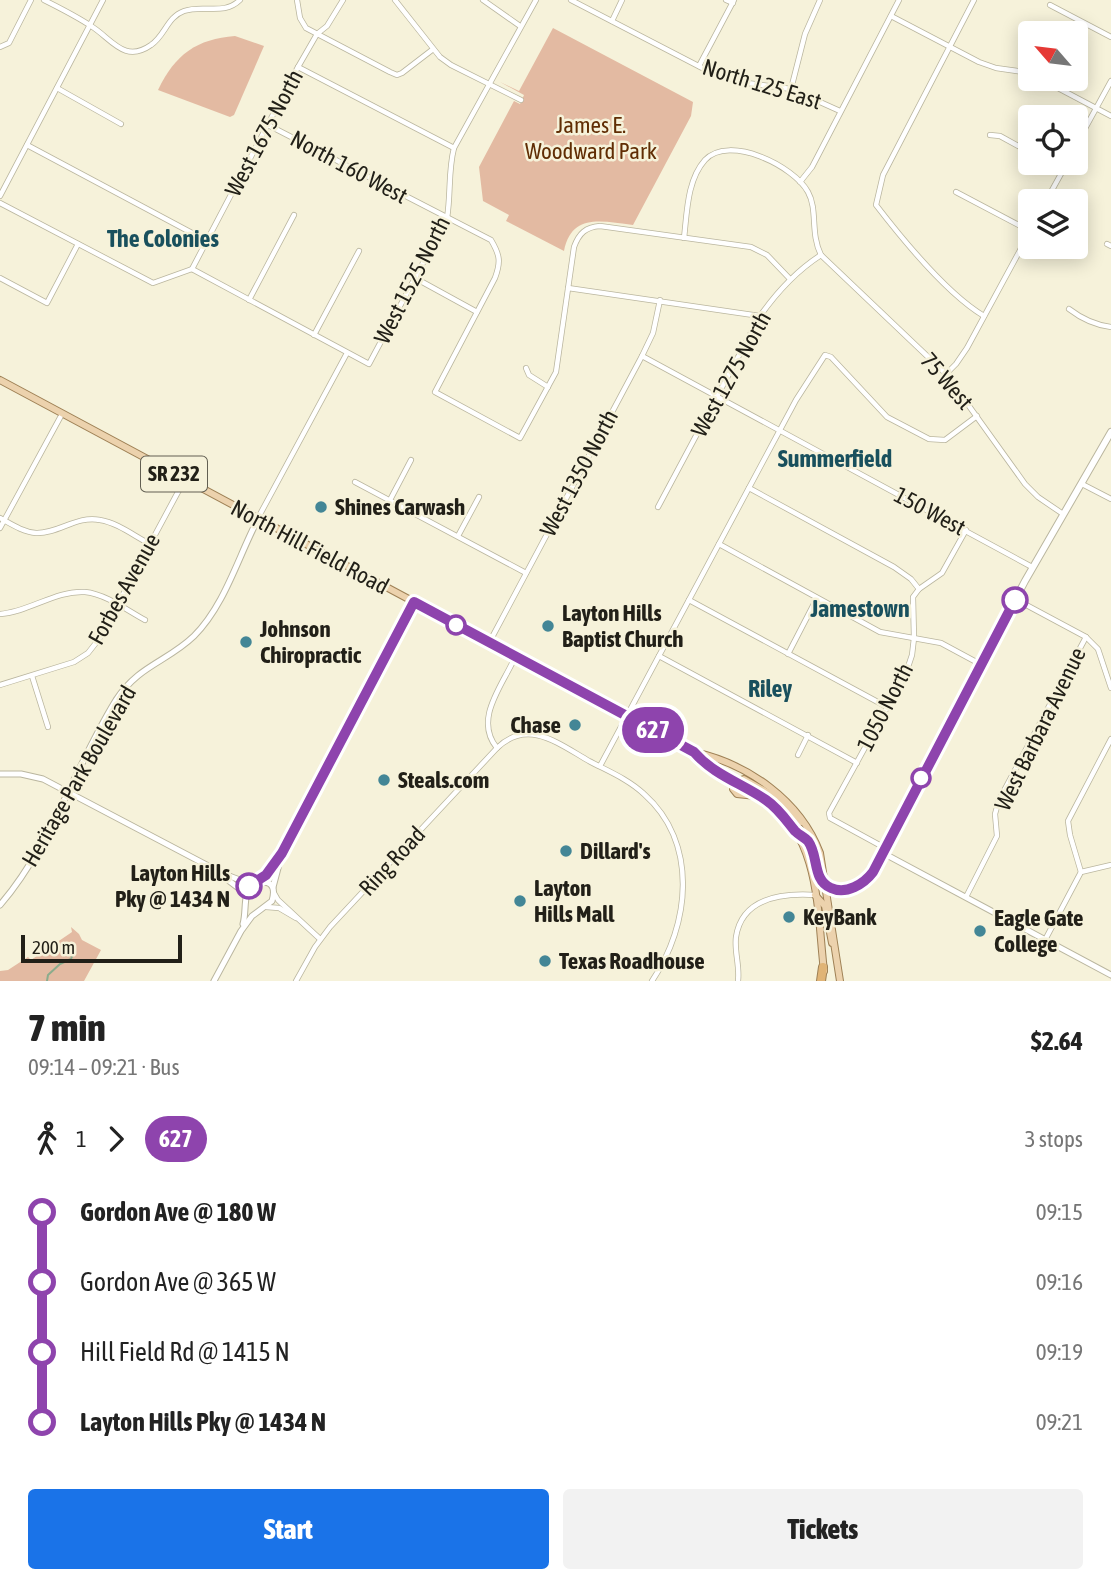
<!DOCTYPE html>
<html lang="en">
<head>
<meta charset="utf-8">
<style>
	:root { --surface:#fff; --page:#f2f2f2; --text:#222; --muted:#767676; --accent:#1a73e8 }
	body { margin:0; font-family:"Asap Condensed",sans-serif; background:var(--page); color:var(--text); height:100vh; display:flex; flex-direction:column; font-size:26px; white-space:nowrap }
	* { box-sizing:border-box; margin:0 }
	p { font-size:23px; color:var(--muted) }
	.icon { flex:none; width:38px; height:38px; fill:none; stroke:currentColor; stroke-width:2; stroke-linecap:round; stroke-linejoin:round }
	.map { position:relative; height:981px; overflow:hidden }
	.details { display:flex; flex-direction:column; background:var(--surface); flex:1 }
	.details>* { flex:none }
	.badge { padding:0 14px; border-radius:23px; font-size:24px; line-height:46px }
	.needle { width:46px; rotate:298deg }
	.fabs { position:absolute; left:1018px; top:21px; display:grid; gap:14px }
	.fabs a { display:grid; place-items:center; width:70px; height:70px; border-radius:7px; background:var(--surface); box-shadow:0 4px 18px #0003; font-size:35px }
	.scale { position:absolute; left:21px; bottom:18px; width:161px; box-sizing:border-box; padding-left:7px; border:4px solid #222018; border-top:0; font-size:19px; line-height:24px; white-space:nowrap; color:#222018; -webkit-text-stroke:5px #f6f2da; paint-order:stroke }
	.map>.badge { position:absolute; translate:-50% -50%; box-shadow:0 0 0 4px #fff }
	.legs { display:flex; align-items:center; gap:10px; height:77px; padding:0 28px; font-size:23px }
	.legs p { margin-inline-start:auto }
	.summary { display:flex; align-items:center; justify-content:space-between; height:119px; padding:0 28px }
	h1 { font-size:38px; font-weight:800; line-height:52px }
	.cta { display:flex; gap:14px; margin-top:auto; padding:14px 28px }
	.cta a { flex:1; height:80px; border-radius:7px; background:var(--accent); color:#fff; font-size:28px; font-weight:800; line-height:80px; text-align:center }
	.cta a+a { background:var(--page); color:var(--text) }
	ul { padding:0 28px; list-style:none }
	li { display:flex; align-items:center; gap:24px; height:70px; font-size:26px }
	li i { display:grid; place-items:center; width:10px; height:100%; margin:0 9px; background:currentColor }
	li i::after { content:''; width:18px; height:18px; margin:-9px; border:5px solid; border-radius:50%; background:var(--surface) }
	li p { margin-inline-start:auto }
	li:first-child i { background:linear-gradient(#0000 50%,currentColor 0) }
	li:last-child i { background:linear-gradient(currentColor 50%,#0000 0) }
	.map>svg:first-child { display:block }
	.green { fill:#e3baa2 }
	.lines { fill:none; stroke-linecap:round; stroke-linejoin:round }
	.stream { stroke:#8bac8c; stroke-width:2 }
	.minor-casing { stroke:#bab69f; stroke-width:6 }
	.tertiary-casing { stroke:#bab69f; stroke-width:7 }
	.secondary-casing { stroke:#bab69f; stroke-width:8 }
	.primary-casing { stroke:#9e8055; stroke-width:8 }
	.motorway-casing { stroke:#9e8055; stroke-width:10 }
	.minor { stroke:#fff; stroke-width:4.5 }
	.tertiary { stroke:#fff; stroke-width:5 }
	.secondary { stroke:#fff; stroke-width:6 }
	.primary { stroke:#ecd2ad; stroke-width:6 }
	.motorway { stroke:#e0b476; stroke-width:8 }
	.line-1-casing { stroke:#fff; stroke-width:16 }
	.line-1 { stroke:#8e44ad; stroke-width:10 }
	.poi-dot { fill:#438696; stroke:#f6f2da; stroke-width:2.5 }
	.stop-1-dot { fill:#fff; stroke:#8e44ad; stroke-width:3.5 }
	.labels { text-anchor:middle; stroke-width:5; stroke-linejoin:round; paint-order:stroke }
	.shield { fill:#f6f2da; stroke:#625f52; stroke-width:2 }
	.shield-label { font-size:21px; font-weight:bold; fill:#222018 }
	.street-label { font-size:23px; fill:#222018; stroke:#f6f2da }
	.park-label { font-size:23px; fill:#602d04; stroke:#f6f2da }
	.poi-label { font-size:23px; font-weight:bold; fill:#222018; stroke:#f6f2da; text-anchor:start }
	.stop-label { font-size:23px; font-weight:bold; fill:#222018; stroke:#f6f2da; text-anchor:end }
	.neighbourhood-label { font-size:24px; font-weight:bold; fill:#19505d; stroke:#f6f2da }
</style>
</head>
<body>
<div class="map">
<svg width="1111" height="981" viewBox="0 0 1111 981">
	<rect width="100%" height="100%" fill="#f6f2da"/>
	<g class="green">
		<path d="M553,28L693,102L691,116L633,225C603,222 572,212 564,251L506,221L509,215L483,201L479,167L514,101L520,104L524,95L500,82L519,91Z"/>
		<path d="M235,36L264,46L234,115L230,117L158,90C175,54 197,39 235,36Z"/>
		<polygon points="71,927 79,934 82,940 101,950 84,981 0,981 0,971 8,970 28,957 31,960 72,932"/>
	</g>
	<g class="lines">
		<polyline class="stream" points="47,981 48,975 60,964 71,959 75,949"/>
		<defs>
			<g id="minor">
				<path d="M44,0C60,8 76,16 91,26C111,38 124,64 151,45C165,36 167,17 184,11C203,4 224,16 240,0"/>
				<polyline points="297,0 300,18 306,28 390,72 397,75 402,73 432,50"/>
				<polyline points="395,0 440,57 451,65 521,100"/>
				<polyline points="483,0 520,26"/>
				<polyline points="571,0 710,72 740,82 791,89 840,111"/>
				<polyline points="726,0 733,3"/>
				<path d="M974,0L883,175L876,205C903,240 947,294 984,316"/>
				<polyline points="1050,5 1111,37"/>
				<polyline points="891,16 979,62 996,68 1031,73"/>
				<polyline points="612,21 622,0"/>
				<polyline points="0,47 9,43 31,0"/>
				<polyline points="699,66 734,0"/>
				<polyline points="298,67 454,148"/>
				<polyline points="1041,79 1111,116"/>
				<polyline points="57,88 121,124"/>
				<polyline points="791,89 805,34 820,0"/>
				<path d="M268,125L491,240C500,255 501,262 495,278L435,392L520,438L556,372L574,247C579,233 586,227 600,226L751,247L767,255L790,279"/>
				<polyline points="990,135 1000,136 1031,153"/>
				<polyline points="27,145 207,241"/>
				<polyline points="1076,145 1111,81"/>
				<polyline points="1049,163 1063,170"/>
				<polyline points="800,182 812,167 899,0"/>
				<polyline points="956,192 1030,231"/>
				<polyline points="0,196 103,0"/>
				<polyline points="1046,201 1067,163"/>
				<path d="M0,203L153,283L192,269L369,364L447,218C451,194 448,171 454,148L536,0"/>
				<path d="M684,238C687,213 687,180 705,160C729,134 794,166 808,192C818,210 810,233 821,255L946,374L1025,484L1038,497L1063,514"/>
				<polyline points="1107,244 1111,246"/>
				<polyline points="192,269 298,67 317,34 327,26 343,0"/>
				<polyline points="0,278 47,303 78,244"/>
				<polyline points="415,278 477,312"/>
				<polyline points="568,288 760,316"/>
				<polyline points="249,300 294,215"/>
				<path d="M1069,309C1082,319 1095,325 1111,327"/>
				<polyline points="314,335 359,251"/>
				<polyline points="642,356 1032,567"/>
				<polyline points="526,368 529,375 548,387"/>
				<polyline points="946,374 956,364 967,348 1031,230"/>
				<polyline points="355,482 526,573"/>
				<polyline points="1082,484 1111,499"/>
				<polyline points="749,488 894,567 911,579 919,589"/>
				<polyline points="390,500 411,460"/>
				<path d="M658,507L760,316C777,292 796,271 821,255"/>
				<path d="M0,518C11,524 23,532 36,533C58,534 77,515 100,520C118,523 134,536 150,544"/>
				<polyline points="258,518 347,353"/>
				<polyline points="0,528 62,414"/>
				<polyline points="458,536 479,497"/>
				<polyline points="719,544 880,632 941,643 980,664"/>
				<polyline points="1015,599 1086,637 1098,649 1111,688"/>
				<polyline points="689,600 887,707"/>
				<path d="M0,614C29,612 56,590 85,592C106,594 128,611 145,620"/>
				<polyline points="489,643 642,356 653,333 660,300"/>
				<polyline points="788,654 817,598"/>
				<polyline points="659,656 857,763"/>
				<polyline points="32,676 48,727"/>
				<polyline points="0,685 74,662 88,653 99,639 185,479"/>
				<path d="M497,748C473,719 503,685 515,657"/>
				<polyline points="798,755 808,735"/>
				<polyline points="600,766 796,400 825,355 831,357 887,417 929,439 945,440 977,416"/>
				<polyline points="885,848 830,818 829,813 906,673 912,655 914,638 913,597 919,589 942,573 966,530"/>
				<polyline points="1081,872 1070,835 1068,821 1111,739"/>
				<polyline points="274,893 278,900 320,939"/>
				<polyline points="966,897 997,836 995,814 999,800 1086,637"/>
				<polyline points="266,907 279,908 296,918"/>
				<polyline points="1045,940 1081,872 1111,865"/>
				<path d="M296,981L315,947L330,927L497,748C528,718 559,744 589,761C608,771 628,779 644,794C699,843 690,925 652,981"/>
				<path d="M738,981C740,966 734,951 736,937C742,897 783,893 815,895"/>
			</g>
			<g id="tertiary">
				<path d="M0,774H21L43,779L218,871C226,874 233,878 240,880C254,885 280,873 272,901L252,916L241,931L214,981"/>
				<polyline points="883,853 1111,975"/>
				<polyline points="220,874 245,893"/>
				<polyline points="260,879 266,875 280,855"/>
				<polyline points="273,887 282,853 414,602"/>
				<path d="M0,905C51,846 75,766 116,700C139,665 167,662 194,636C225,605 238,557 258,519"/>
				<path d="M243,924C247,910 242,892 254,882"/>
			</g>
			<path id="secondary" d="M827,886C843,895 862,886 873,872L1025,581L1111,432"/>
			<g id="primary">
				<path d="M0,380L694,752C748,764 800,800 820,853L840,981"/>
				<path d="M695,754C715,776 744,784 768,801C821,839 817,913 824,971"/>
				<polyline points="735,782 744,779 772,795 801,822"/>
				<polyline points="735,782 733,789 737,794 756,796"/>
				<path d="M800,835C818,849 812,875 827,886"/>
				<polyline points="815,895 825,906 832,943"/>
			</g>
			<polyline id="motorway" points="821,981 823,967"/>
		</defs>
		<use href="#minor" class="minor-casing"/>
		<use href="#tertiary" class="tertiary-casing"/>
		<use href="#secondary" class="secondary-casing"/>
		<use href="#primary" class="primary-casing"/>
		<use href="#motorway" class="motorway-casing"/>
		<use href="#minor" class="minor"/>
		<use href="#tertiary" class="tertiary"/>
		<use href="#secondary" class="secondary"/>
		<use href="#primary" class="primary"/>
		<use href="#motorway" class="motorway"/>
	</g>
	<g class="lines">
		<defs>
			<path id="line-1" d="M249,886L266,875L282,853L414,602L694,752C714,775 741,783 766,800C778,808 786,820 795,831C799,835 804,837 808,841C819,856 812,880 831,888C846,895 864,884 873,872L1015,600"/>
		</defs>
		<use href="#line-1" class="line-1-casing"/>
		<use href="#line-1" class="line-1"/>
	</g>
	<g class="poi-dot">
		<circle cx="321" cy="507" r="7"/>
		<circle cx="548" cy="626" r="7"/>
		<circle cx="246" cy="642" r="7"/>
		<circle cx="575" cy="725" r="7"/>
		<circle cx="384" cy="780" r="7"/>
		<circle cx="566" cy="851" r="7"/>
		<circle cx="520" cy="901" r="7"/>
		<circle cx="789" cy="917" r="7"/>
		<circle cx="980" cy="931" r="7"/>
		<circle cx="545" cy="961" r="7"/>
	</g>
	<g class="stop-1-dot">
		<circle cx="1015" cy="600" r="12"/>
		<circle cx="456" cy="625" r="9"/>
		<circle cx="921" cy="778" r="9"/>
		<circle cx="249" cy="886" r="12"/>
	</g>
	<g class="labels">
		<rect class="shield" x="141" y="456.5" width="66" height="35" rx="5"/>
		<g class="shield-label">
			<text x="174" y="481">SR 232</text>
		</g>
		<g class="street-label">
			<text transform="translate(762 84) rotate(17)" y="8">North 125 East</text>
			<text transform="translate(264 133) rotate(-62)" y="8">West 1675 North</text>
			<text transform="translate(349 167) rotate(28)" y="8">North 160 West</text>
			<text transform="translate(412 280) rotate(-63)" y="8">West 1525 North</text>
			<text transform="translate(731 374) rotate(-61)" y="8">West 1275 North</text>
			<text transform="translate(947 381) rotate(49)" y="8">75 West</text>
			<text transform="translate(579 473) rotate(-62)" y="8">West 1350 North</text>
			<text transform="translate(930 511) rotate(28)" y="8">150 West</text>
			<text transform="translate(310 547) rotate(28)" y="8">North Hill Field Road</text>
			<text transform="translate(124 589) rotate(-61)" y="8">Forbes Avenue</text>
			<text transform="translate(885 707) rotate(-63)" y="8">1050 North</text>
			<text transform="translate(1040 729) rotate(-64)" y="8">West Barbara Avenue</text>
			<text transform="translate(79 776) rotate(-60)" y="8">Heritage Park Boulevard</text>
			<text transform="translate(392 861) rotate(-47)" y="8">Ring Road</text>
		</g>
		<g class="park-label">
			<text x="591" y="133">James E.<tspan x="591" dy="26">Woodward Park</tspan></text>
		</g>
		<g class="poi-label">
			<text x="335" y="515">Shines Carwash</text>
			<text x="562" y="621">Layton Hills<tspan x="562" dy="26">Baptist Church</tspan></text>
			<text x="260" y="637">Johnson<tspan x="260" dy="26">Chiropractic</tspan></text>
			<text x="561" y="733" text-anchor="end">Chase</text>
			<text x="398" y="788">Steals.com</text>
			<text x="580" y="859">Dillard's</text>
			<text x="534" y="896">Layton<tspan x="534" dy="26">Hills Mall</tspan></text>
			<text x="803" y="925">KeyBank</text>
			<text x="994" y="926">Eagle Gate<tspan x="994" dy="26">College</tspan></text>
			<text x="559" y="969">Texas Roadhouse</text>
		</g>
		<g class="stop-label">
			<text x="230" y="881">Layton Hills<tspan x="230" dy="26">Pky @ 1434 N</tspan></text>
		</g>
		<g class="neighbourhood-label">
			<text x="163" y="247">The Colonies</text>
			<text x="835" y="467">Summerfield</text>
			<text x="860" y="617">Jamestown</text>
			<text x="770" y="697">Riley</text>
		</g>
	</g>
</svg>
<div class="fabs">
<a><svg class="needle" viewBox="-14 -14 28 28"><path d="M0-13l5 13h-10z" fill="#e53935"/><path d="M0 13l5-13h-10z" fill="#767676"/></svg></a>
<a><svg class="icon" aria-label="locate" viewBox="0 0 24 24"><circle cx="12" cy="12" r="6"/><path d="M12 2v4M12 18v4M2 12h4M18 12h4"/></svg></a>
<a><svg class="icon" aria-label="layers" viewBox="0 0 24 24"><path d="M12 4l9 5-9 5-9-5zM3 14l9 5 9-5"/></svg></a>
</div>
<div class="scale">200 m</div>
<b class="badge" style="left:653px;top:730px;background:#8e44ad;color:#fff">627</b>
</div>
<section class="details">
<div class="summary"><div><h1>7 min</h1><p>09:14 – 09:21 · Bus</p></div><b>$2.64</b></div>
<div class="legs"><svg class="icon" aria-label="walk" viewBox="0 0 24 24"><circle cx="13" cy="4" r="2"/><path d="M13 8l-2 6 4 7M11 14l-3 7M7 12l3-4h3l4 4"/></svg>1<svg class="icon" aria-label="forward" viewBox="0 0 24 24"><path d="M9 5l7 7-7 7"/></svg><b class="badge" style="background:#8e44ad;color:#fff">627</b><p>3 stops</p></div>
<ul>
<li><i style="color:#8e44ad"></i><b>Gordon Ave @ 180 W</b><p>09:15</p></li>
<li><i style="color:#8e44ad"></i><span>Gordon Ave @ 365 W</span><p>09:16</p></li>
<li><i style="color:#8e44ad"></i><span>Hill Field Rd @ 1415 N</span><p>09:19</p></li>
<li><i style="color:#8e44ad"></i><b>Layton Hills Pky @ 1434 N</b><p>09:21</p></li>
</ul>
<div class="cta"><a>Start</a><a>Tickets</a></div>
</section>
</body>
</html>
